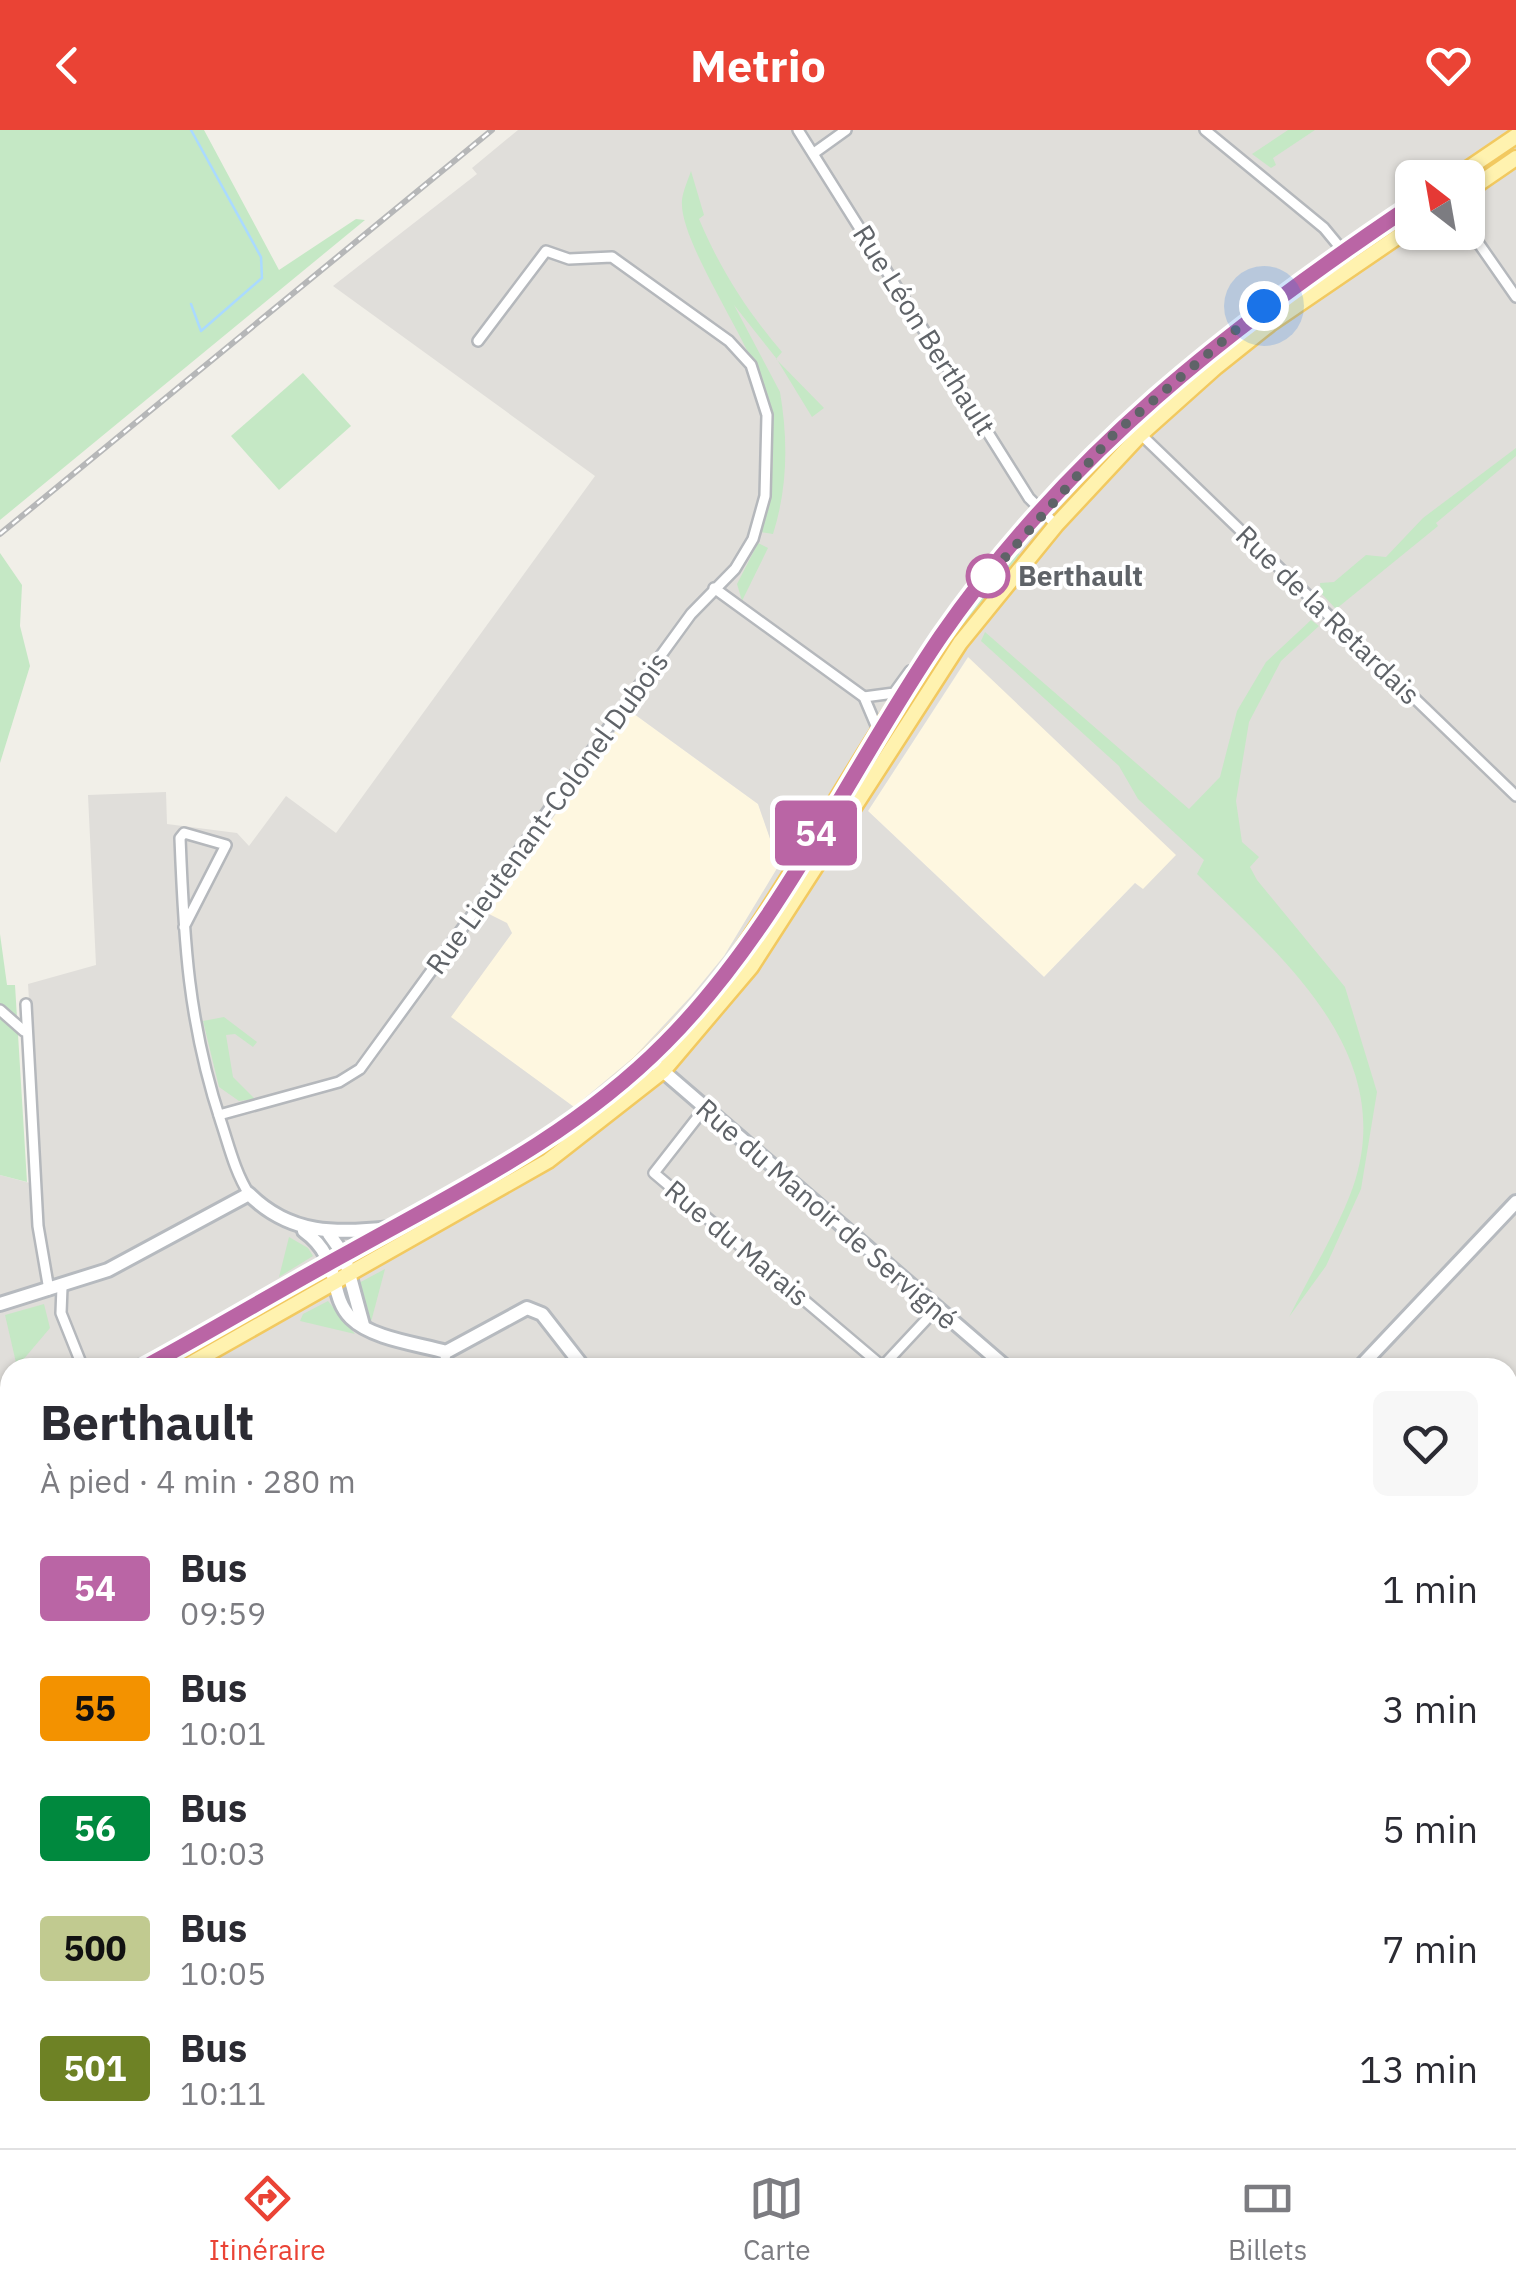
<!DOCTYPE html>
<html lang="fr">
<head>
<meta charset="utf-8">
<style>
	:root { --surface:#fff; --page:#f7f7f7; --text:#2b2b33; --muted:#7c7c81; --line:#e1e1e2; --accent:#ea4335 }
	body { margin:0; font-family:"IBM Plex Sans",sans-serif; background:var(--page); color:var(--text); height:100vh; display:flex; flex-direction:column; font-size:38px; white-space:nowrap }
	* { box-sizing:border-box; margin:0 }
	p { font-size:32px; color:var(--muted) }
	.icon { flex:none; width:55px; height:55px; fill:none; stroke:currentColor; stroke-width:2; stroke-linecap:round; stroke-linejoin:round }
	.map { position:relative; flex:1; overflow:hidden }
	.panel { position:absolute; left:0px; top:1228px; width:1518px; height:792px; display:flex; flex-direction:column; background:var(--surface); border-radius:30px 30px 0 0; box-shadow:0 2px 8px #0004 }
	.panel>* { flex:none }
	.badge { padding:0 20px; border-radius:8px; font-size:35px; line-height:65px }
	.needle { width:65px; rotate:329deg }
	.fabs { position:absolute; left:1395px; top:30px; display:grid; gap:20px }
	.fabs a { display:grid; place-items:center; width:90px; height:90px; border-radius:15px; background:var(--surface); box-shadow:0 2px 8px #0004; font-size:50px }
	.you { position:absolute; width:50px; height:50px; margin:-25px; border:8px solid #fff; border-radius:50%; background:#1a73e8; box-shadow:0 0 0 15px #1a73e833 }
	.map>.badge { position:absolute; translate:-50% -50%; box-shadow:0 0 0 5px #fff }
	.round { display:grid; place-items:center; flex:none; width:105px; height:105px; border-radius:15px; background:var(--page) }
	.overview { display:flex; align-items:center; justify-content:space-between; height:170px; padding:0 40px }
	h1 { font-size:48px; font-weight:700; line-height:75px }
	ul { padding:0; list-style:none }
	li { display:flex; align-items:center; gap:30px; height:120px; padding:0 40px }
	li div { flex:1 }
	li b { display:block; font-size:38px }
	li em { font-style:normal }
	li .badge { min-width:110px; font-weight:700; text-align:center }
	header { display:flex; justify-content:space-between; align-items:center; height:130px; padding:0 40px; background:var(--accent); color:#fff; font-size:45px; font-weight:700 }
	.dock { display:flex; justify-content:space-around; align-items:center; height:140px; border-top:2px solid var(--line); background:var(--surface); font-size:28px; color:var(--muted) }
	.dock a { display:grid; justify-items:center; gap:5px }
	.dock .active { color:var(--accent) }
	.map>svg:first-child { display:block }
	.commercial { fill:#fef7e0 }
	.industrial { fill:#e0deda; fill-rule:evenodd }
	.green { fill:#c5e8c5 }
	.water { fill:#aadaff }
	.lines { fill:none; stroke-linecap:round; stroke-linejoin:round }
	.stream { stroke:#aadaff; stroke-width:2.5 }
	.river { stroke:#aadaff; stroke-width:18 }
	.street-casing { stroke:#b5b8bc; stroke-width:14 }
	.secondary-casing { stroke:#b6babf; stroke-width:18 }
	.primary-casing { stroke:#f2c960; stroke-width:19 }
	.street { stroke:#fff; stroke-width:9 }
	.secondary { stroke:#fff; stroke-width:12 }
	.primary { stroke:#fff2af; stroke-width:14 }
	.rail-casing { stroke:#b6b7b8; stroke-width:6 }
	.rail { stroke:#fff; stroke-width:2.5; stroke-dasharray:8; stroke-linecap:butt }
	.line-casing { stroke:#fff; stroke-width:22 }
	.line { stroke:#ba65a5; stroke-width:15 }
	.walk { stroke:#5f6368; stroke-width:10; stroke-dasharray:0 18 }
	.stop-dot { fill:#fff; stroke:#ba65a5; stroke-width:5 }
	.labels { text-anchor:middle; stroke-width:8; stroke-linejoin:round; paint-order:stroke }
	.street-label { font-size:28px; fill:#5f6368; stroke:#fff }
	.stop-label { font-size:28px; font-weight:bold; fill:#5f6368; stroke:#fff; text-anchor:start }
</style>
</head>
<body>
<header><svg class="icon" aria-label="back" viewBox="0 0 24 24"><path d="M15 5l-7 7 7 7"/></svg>Metrio<svg class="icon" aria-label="heart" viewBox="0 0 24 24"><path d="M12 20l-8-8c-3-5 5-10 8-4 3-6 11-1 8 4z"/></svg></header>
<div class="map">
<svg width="1516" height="2018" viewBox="0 0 1516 2018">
	<rect width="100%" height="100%" fill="#f1efe8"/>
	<g class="commercial">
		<polygon points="969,526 1177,725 1143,760 1135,753 1044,847 868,681"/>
		<polygon points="630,581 758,674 780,735 724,826 676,884 634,927 574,977 450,887 512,803 483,785"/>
	</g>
	<path class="industrial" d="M518,0H1516V1439L1508,1442V1238H10V1386L0,1385V1045L41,1056L28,854L96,835L88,665L166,662L167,694L237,703L249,716L286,666L336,703L595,346L333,156L477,44L472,38ZM1412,48H1468V102H1412ZM968,527L1176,725L1143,759L1135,753L1044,847L868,681ZM630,581L758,674L779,735L724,826L692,865L634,927L574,977L451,887L512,803L507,793L485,782Z"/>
	<g class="green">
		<polygon points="0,0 204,0 279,140 356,89 365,90 0,390"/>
		<polygon points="1288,0 1315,0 1273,28 1276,35 1271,38 1252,24"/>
		<path d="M691,41L704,85L699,89C720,139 747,181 782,222L776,229L824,278L812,287L776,228L734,175L780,262C788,309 788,357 773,404L760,402C772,358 778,318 768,273C757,220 678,113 682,70C683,61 688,50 691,41Z"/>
		<polygon points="303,243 351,296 279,360 231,306"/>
		<polygon points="1516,318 1516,326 1436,393 1438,396 1336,479 1321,463 1320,453 1334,452 1366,425 1386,427 1423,388"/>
		<polygon points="758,413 768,418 742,471 737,454"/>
		<polygon points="1015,421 1022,426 908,581 905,579 927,538"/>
		<polygon points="0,423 22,455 20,496 30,536 0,633"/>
		<path d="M1311,490L1319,496L1281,531L1249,592L1236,671L1242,712L1259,727L1250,737L1257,750L1345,857L1377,962L1361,1059L1326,1136L1289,1187C1310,1145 1337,1101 1353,1057C1399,923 1282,828 1197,744L1204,730L1138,669L1119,636L981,511L985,502L1189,679L1220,647L1237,581L1266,532Z"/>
		<polygon points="892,593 895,603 786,769 784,765"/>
		<polygon points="0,709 0,804 7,855 15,855 27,1052 0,1045"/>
		<polygon points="224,887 257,912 253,917 235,904 226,905 233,947 255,969 239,971 219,957 203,891"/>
		<polygon points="289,1107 308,1118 313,1126 279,1147"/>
		<polygon points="385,1139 371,1192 355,1155"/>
		<polygon points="328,1171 355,1204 300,1191 303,1184"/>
		<polygon points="44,1174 50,1198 17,1237 5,1185"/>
		<polygon points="0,1385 10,1386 10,2010 433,2010 436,2018 0,2018"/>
		<polygon points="1516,1741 1516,1942 1508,1946 1508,1745"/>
		<polygon points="1516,1956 1516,2018 1386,2018 1395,2010 1508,2010 1508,1957"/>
		<polygon points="613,2010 1382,2010 1373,2018 614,2018"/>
	</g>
	<g class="water">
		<polygon points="1516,1560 1516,1714 1508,1718 1508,1564"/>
		<polygon points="96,2010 297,2010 296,2018 96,2018"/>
	</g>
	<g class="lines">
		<g class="stream">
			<polyline points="191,0 261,127 262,148 201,201 191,174"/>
			<polyline points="1508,1867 1516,1891"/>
			<polyline points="1288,2018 1308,2010"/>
		</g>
		<polyline class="river" points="0,1770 10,1772"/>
		<defs>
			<g id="street">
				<polyline points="798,0 1029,368 1056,395"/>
				<polyline points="1205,0 1324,98 1343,121"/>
				<polyline points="814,23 846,0"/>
				<polyline points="1468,98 1516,167"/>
				<polyline points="1128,292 1516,666"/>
				<polyline points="714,458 864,567 878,600"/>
				<polyline points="864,567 894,563 910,541"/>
				<path d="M184,797L226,715L184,703L180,708C184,811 188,892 221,992C229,1016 235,1042 249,1064"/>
				<polyline points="26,874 38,1096 49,1160"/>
				<polyline points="0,880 24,901"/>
				<polyline points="704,979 654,1043 882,1236"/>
				<polyline points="219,985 339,952 360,939 691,484 735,439 753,409 765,366 767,285 751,235 729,211 612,127 569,129 546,121 478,211"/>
				<polyline points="62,1157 61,1183 83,1238"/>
				<polyline points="122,1238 152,1232"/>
				<polyline points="444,1238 446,1222"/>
				<polyline points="881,1238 937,1178"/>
			</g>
			<g id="secondary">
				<polyline points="649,929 1007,1238"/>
				<path d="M304,1101C343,1129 327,1164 351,1188C372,1209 419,1214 446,1222L527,1178L542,1184L584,1238"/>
				<polyline points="329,1104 344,1125 363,1195"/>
				<path d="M0,1174L108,1140L249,1064C290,1105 337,1104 391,1098"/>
				<polyline points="1359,1238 1516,1072"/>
			</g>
			<g id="primary">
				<polyline points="1454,48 1516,6"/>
				<polyline points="1468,61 1516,28"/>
				<path d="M143,1238C213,1200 281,1160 350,1121C509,1033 622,980 735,830C808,723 869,608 944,503C1074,319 1227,199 1412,75"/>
				<polyline points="183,1238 548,1031 663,941 751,837 960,513 1056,395 1140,305 1216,237 1270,194 1412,97"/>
				<polyline points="0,1317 10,1311"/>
				<polyline points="0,1337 10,1332"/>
			</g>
		</defs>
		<use href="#street" class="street-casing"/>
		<use href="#secondary" class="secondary-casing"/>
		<use href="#primary" class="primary-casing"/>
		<use href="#street" class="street"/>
		<use href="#secondary" class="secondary"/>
		<use href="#primary" class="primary"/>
		<defs>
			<polyline id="rail" points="0,404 492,0"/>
		</defs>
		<use href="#rail" class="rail-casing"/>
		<use href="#rail" class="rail"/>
	</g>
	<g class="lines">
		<defs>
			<path id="line" d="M143,1238C213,1200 281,1159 351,1121C462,1059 574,1005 665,913C779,799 850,639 941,506C1068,323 1230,197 1412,75"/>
		</defs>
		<use href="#line" class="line-casing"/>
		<use href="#line" class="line"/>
		<polyline class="walk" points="988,446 979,457 1114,304 1264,176"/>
	</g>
	<circle class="stop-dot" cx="988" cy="446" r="20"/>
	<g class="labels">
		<g class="street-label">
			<text transform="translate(924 200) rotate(58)" y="10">Rue Léon Berthault</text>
			<text transform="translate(1328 485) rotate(44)" y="10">Rue de la Retardais</text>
			<text transform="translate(547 683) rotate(-54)" y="10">Rue Lieutenant-Colonel Dubois</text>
			<text transform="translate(827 1084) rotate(41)" y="10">Rue du Manoir de Servigné</text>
			<text transform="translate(737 1113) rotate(40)" y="10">Rue du Marais</text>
		</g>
		<g class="stop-label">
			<text x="1018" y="456">Berthault</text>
		</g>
	</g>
</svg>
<div class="fabs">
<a><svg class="needle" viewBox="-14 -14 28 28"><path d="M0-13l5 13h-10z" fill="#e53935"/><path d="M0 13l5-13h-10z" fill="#7c7c81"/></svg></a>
</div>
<div class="you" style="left:1264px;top:176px"></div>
<b class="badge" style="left:816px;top:703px;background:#ba65a5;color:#fff">54</b>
<section class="panel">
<div class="overview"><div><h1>Berthault</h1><p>À pied · 4 min · 280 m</p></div><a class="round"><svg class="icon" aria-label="heart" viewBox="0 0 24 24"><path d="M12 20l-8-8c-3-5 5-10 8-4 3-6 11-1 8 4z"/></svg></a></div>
<ul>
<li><span class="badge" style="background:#ba65a5;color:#fff">54</span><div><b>Bus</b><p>09:59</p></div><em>1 min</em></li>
<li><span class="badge" style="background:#f39200;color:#111">55</span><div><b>Bus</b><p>10:01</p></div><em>3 min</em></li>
<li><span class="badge" style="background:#00893e;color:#fff">56</span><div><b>Bus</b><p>10:03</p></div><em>5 min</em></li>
<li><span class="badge" style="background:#c1ca90;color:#111">500</span><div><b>Bus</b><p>10:05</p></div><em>7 min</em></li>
<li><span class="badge" style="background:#6e8225;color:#fff">501</span><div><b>Bus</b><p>10:11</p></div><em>13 min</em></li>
</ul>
</section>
</div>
<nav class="dock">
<a class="active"><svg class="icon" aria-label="directions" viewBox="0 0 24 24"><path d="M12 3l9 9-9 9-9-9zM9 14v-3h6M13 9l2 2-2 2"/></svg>Itinéraire</a>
<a><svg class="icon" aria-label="map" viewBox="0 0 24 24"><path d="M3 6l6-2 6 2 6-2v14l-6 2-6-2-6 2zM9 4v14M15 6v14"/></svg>Carte</a>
<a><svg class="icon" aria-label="tickets" viewBox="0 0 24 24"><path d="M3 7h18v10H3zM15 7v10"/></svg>Billets</a>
</nav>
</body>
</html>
